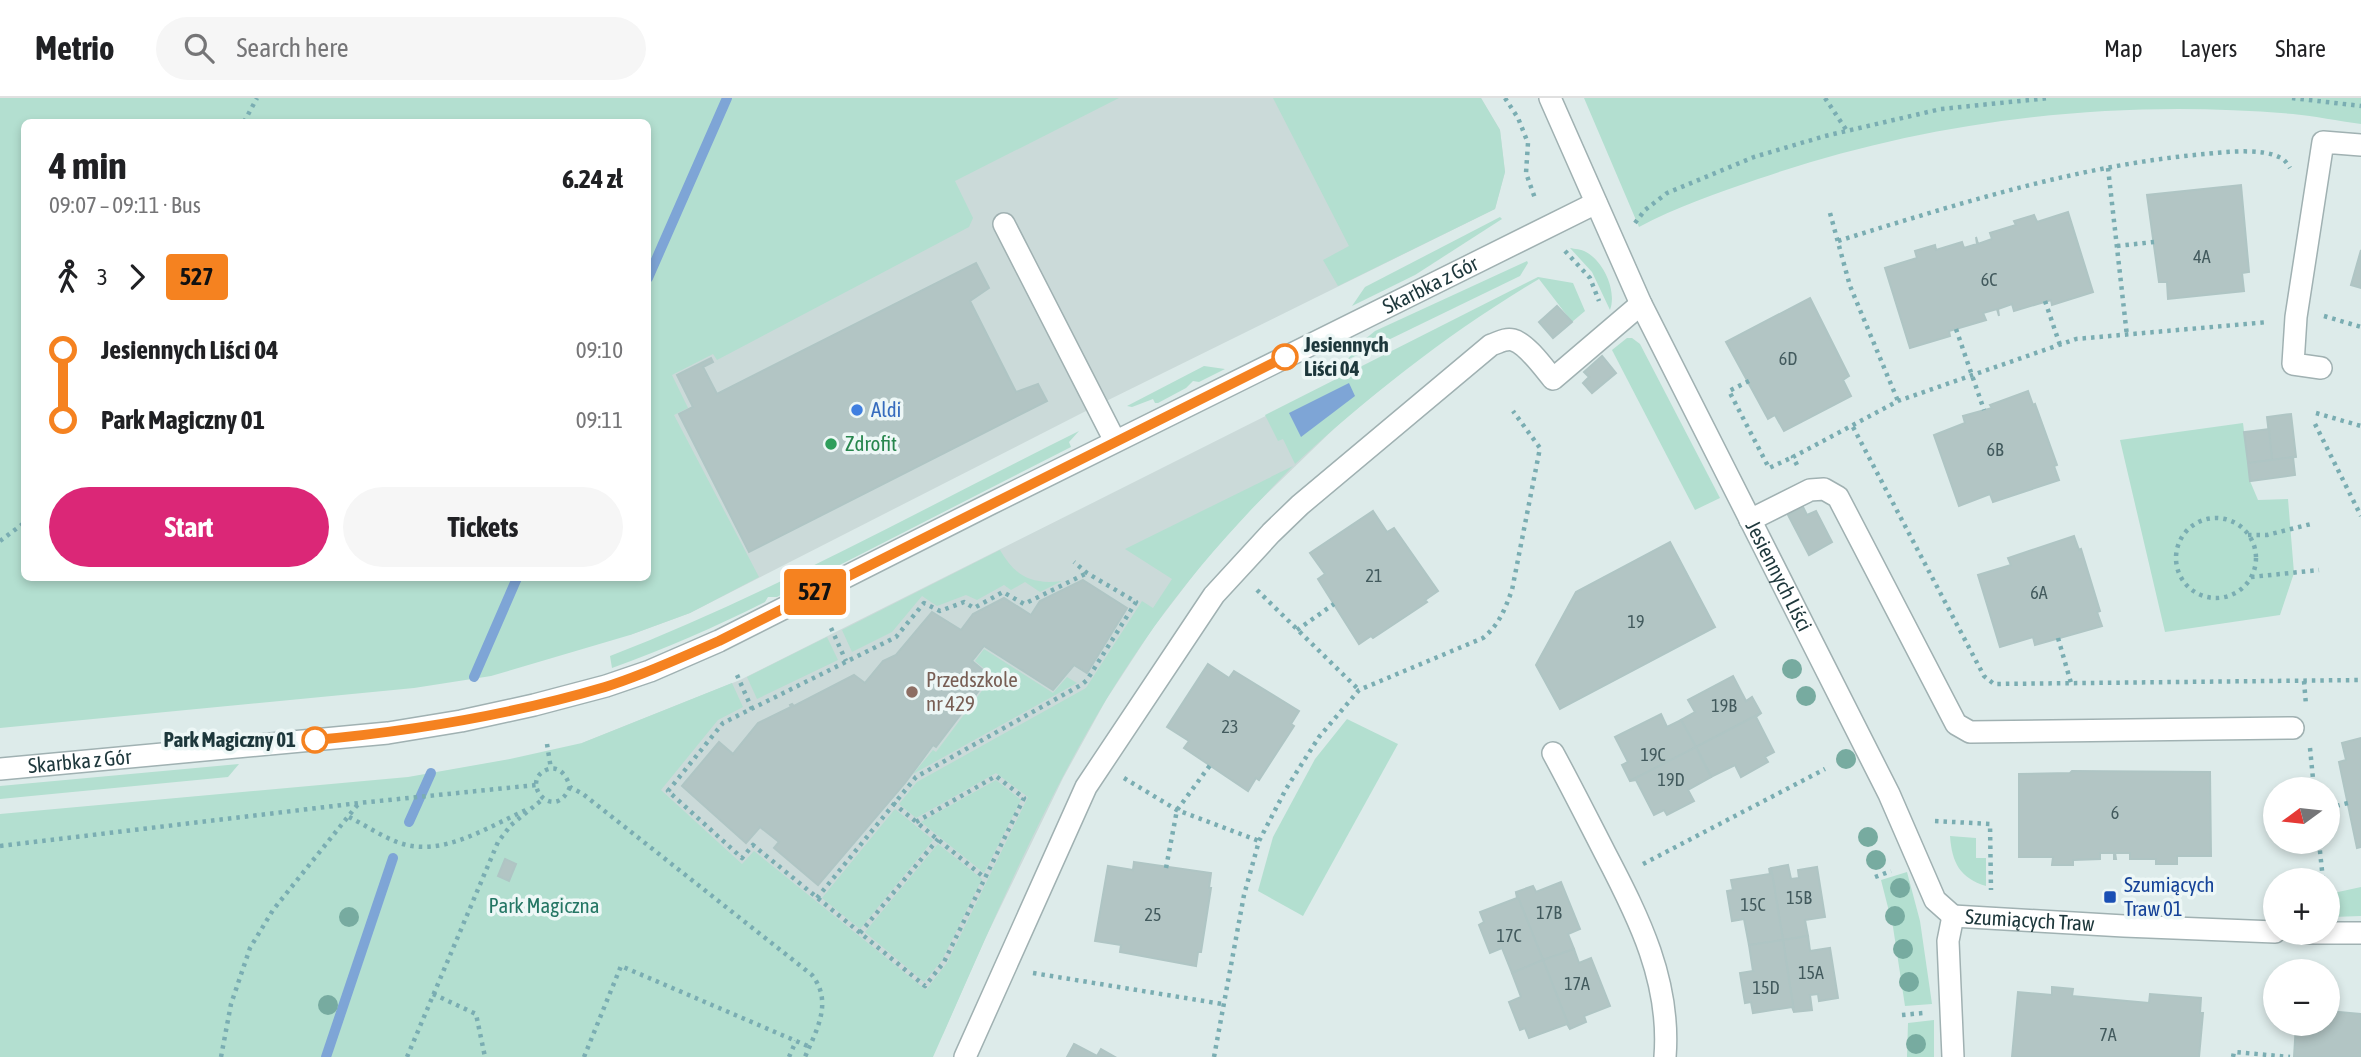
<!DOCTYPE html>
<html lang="en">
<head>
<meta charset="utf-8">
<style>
	:root { --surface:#fff; --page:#f6f6f6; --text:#202124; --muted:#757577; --line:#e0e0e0; --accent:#db2777 }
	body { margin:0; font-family:"Asap Condensed",sans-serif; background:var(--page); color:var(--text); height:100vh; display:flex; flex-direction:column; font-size:26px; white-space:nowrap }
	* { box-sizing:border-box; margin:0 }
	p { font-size:23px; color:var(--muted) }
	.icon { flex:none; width:38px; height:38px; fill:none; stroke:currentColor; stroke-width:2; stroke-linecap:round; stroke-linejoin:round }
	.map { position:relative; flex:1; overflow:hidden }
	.details { position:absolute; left:21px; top:21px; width:630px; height:462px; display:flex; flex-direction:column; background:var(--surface); border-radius:10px; box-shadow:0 4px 10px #0003 }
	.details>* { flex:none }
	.badge { padding:0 14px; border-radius:5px; font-size:24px; line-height:46px }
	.needle { width:46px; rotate:255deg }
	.controls { position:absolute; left:2263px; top:679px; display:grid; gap:14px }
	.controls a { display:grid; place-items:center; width:77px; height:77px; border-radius:50%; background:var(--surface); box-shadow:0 4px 10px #0003; font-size:35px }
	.map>.badge { position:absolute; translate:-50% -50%; box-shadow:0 0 0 4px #fff }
	.legs { display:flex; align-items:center; gap:10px; height:77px; padding:0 28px; font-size:23px }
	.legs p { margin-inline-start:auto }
	.headline { display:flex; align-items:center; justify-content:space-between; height:119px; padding:0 28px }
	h1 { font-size:38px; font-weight:700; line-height:52px }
	.button { display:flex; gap:14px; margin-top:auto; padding:14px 28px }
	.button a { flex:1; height:80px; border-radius:42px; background:var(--accent); color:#fff; font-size:28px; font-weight:700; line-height:80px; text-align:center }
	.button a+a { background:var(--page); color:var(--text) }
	ul { padding:0 28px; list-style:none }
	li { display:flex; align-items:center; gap:24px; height:70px; font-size:26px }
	li i { display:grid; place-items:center; width:10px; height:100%; margin:0 9px; background:currentColor }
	li i::after { content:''; width:18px; height:18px; margin:-9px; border:5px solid; border-radius:50%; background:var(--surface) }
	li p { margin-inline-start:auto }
	li:first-child i { background:linear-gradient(#0000 50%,currentColor 0) }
	li:last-child i { background:linear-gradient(currentColor 50%,#0000 0) }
	header { display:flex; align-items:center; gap:42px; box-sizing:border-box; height:98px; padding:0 35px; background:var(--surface); border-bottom:2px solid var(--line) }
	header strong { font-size:33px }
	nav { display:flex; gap:38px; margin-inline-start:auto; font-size:24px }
	.search { width:490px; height:63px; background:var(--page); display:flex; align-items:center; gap:18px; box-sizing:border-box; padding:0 24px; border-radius:38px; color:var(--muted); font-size:26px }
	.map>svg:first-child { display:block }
	.built { fill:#cbdad9 }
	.green { fill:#b3dfd0; fill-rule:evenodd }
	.water { fill:#7ea5d6 }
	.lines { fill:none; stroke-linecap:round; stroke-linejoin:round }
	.stream { stroke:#7ea5d6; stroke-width:10 }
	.building { fill:#b2c5c4; stroke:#afc5c4; stroke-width:2 }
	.minor-casing { stroke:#a0b1b2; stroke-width:24 }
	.path { stroke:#7aadb2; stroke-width:4.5; stroke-dasharray:3.5 5; stroke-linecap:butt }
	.minor { stroke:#fff; stroke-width:21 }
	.tree { fill:#77aba0 }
	.line-1-casing { stroke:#fff; stroke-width:16 }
	.line-1 { stroke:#f58220; stroke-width:10 }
	.stop-1-dot { fill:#fff; stroke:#f58220; stroke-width:3.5 }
	.shop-dot { fill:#3f7fe0; stroke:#edf7f6; stroke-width:2.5 }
	.leisure-dot { fill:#2e9e5b; stroke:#edf7f6; stroke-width:2.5 }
	.education-dot { fill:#8d6e63; stroke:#edf7f6; stroke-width:2.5 }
	.transit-dot { fill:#1a4fb4; stroke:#edf7f6; stroke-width:2.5 }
	.labels { text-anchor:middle; stroke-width:7; stroke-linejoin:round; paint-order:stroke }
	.number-label { font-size:18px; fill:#425a5d }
	.street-label { font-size:21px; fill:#1d373b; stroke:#edf7f6 }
	.stop-label { font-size:21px; font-weight:bold; fill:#1d373b; stroke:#edf7f6; text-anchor:start }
	.shop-label { font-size:21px; fill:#366cbe; stroke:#edf7f6; text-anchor:start }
	.leisure-label { font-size:21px; fill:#27864d; stroke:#edf7f6; text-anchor:start }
	.education-label { font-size:21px; fill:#785e54; stroke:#edf7f6; text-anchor:start }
	.transit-label { font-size:21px; fill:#164399; stroke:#edf7f6; text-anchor:start }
	.park-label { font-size:21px; fill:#247664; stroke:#edf7f6 }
</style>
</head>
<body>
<header>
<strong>Metrio</strong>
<div class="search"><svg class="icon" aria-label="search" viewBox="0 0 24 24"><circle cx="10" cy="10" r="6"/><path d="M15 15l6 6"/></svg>Search here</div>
<nav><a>Map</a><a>Layers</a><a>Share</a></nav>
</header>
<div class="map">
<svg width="2361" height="959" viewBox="0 0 2361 959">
	<rect width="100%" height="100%" fill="#ddebea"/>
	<g class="built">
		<polygon points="1012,0 1481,0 1500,32 1505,74 1495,111 1082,315 690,515 630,537 648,480 648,210"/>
		<polygon points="1385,258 1396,279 1342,323 1251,411 1205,462 1153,530 1106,602 1063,680 985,841 943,936 582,645 740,582"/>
	</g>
	<g class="green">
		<path d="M0,0H1119L955,83L973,120L969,129L717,262L713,256L672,277L688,310L674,317L759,479L690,515L630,537L491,578L414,590L0,630ZM24,24H648V480H24Z"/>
		<polygon points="1273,0 1481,0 1500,32 1505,74 1495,111 1338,188 1323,162 1349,148"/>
		<path d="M1584,0H2361V26C2338,23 2315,18 2293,16C2112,0 1929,22 1758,81C1718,95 1676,109 1639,129Z"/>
		<polygon points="1500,119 1502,121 1415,177 1352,208 1365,189"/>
		<path d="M1570,150C1575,151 1581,151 1586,154C1604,164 1617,193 1610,212L1592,174Z"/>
		<polygon points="1527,163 1528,165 1520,178 1347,262 1364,242 1375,233"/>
		<path d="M1538,179L1573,185L1585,213L1572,224L1539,181C1450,234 1370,297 1295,366L1283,341L1278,343L1265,317Z"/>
		<polygon points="1627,240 1632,240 1640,246 1720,400 1695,412 1612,252"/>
		<polygon points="1204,268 1225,271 1199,284 1193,283 1186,290 1158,305 1155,305 1153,301 1132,309 1127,308"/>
		<polygon points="2243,325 2250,383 2258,402 2288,401 2294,475 2280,517 2165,534 2120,342"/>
		<path d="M1079,333L1069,344L1071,349L777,499H768L765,504C715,529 665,551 612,570L610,558C772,495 924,410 1079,333Z"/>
		<path d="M1293,368C1243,419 1195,471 1154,529C1060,660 998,813 933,959H0V716L408,679L510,661L582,645L732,585L743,609L718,622L661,692L742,766L754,753L926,892L947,865L1028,699L996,675L916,720L899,706L917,684L1086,590L1142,503L1153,510L1172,481L1125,451Z"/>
		<path d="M1000,452C1015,478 1031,487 1062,483L1040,494L1025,484L1011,492L1004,487L977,502L966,497L937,508L922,498L892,534L852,554L842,532Z"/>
		<polygon points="827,539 838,562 757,601 747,579"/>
		<polygon points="984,551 1053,595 1067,579 1077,585 913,676 933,652 936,654 993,578 975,563"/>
		<polygon points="1347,621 1398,646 1303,818 1258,793 1273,739 1315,661"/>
		<polygon points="239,666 228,679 0,701 0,688"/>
		<polygon points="996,682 1021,702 984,775 921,724"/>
		<polygon points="895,711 933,742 860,831 822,800"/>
		<path d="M1950,738L1976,740V760H1986V788C1960,780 1952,765 1950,738Z"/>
		<polygon points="938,746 982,781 942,862 924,884 865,834"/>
		<polygon points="1907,774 1920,823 1932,906 1905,908 1893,829 1881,782"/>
		<polygon points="2361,789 2361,818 2333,819 2329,796"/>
		<polygon points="1934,922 1934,959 1907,959 1908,925"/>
	</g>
	<polygon class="water" points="1349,285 1355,298 1301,339 1289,315"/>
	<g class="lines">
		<g class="stream">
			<polyline points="648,180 727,0"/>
			<polyline points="474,579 517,480"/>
			<polyline points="409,724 431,675"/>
			<polyline points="326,959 393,760"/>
		</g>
	</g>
	<g class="building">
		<polygon points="2241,87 2249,174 2242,175 2244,193 2168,201 2167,184 2159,184 2147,97"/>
		<polygon points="2068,114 2093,194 2052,207 2051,202 2014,213 2012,206 1998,211 1999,218 1997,211 1983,215 1986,222 1949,233 1950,238 1910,250 1885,170 1917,160 1915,153 1935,147 1936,152 1962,144 1964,150 1977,146 1976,139 1978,146 1992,141 1990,135 2016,127 2014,123 2034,117 2037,124"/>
		<polygon points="2361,152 2361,190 2351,187"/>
		<polygon points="976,165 989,190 970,203 1016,294 1038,286 1047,303 749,454 679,316 693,309 677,277 711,260 713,264 703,269 717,296"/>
		<polygon points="1810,200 1849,278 1843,282 1851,298 1784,333 1775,317 1768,321 1726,244"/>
		<polygon points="1557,208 1572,224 1553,240 1539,224"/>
		<polygon points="1602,258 1616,275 1592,295 1583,285 1589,279 1584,274"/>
		<polygon points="2028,293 2033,307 2035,306 2057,367 2054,368 2059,382 1993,404 1990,396 1959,408 1934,337 1965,325 1963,318 1992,310 1990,307"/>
		<polygon points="2291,316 2296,359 2272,362 2267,319"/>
		<polygon points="2269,331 2272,362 2248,365 2244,334"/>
		<polygon points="2293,359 2295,377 2250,383 2248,365"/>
		<polygon points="1803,409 1807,417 1816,413 1832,444 1809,457 1788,417"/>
		<polygon points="1373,413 1387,434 1394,430 1438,493 1425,502 1427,504 1373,540 1371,538 1359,546 1318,481 1325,476 1310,455"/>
		<polygon points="2074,438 2079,452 2081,451 2100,513 2097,514 2102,528 2035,547 2033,539 2000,549 1978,477 2011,467 2008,460"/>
		<polygon points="1670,444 1715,529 1560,611 1536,567 1576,494"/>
		<polygon points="1083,482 1127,510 1087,575 1074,567 1053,592 984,548 972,563 990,578 936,649 933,647 905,685 818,787 774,750 779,744 760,729 746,745 682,688 719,644 733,656 758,625 791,609 790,607 792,606 794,608 854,577 865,585 883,563 896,557 932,514 961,532 973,516 1004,500 1031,517 1040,503"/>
		<polygon points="1208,566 1229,580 1234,573 1299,613 1291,626 1294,628 1259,682 1256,680 1248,693 1184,650 1189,643 1167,629"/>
		<polygon points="1733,578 1746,603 1752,599 1761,615 1696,649 1681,622 1695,614 1688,602"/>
		<polygon points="1761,615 1756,619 1774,654 1765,659 1768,664 1741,679 1735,667 1711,679 1696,649"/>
		<polygon points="1661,616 1667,629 1681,622 1696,649 1630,683 1622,667 1628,664 1615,639"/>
		<polygon points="2361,640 2361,749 2357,750 2339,664 2346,662 2342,645"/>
		<polygon points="1696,649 1711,679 1688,692 1694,703 1667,717 1664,712 1654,717 1636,682 1630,683"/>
		<polygon points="2072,673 2210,674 2211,758 2177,758 2177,766 2156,766 2156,761 2130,761 2130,755 2115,755 2116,761 2114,761 2114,755 2100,755 2100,761 2073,762 2073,767 2052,767 2053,759 2019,759 2019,676 2070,675"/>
		<polygon points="505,761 516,766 509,783 498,778"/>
		<polygon points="1134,764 1211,775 1209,790 1211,790 1201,854 1198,854 1196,868 1120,854 1121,847 1095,843 1108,768 1133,772"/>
		<polygon points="1788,767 1791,781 1799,780 1798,772 1817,769 1825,819 1805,822 1808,838 1783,842 1771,770"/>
		<polygon points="1769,770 1772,775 1783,842 1749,847 1744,821 1732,823 1727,793 1733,792 1731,782 1770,776"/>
		<polygon points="1561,784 1580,831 1568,836 1574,851 1543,862 1516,794 1533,788 1536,794"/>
		<polygon points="1516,794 1543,862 1512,875 1502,850 1490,855 1479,827 1484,824 1480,814 1517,800"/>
		<polygon points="1808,838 1810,853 1830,850 1838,900 1819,903 1818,896 1810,897 1812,912 1794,914 1783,842"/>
		<polygon points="1783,842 1794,914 1792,909 1753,915 1751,904 1745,905 1740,875 1753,873 1749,847"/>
		<polygon points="1574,851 1579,865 1591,860 1610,908 1584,918 1586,924 1570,931 1543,862"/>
		<polygon points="1543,862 1570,931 1567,926 1529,940 1525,930 1520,932 1509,904 1521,899 1512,875"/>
		<polygon points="2052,889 2073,891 2072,898 2149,905 2150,896 2201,900 2200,915 2203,915 2199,959 2012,959 2018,894 2052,897"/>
		<polygon points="2328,913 2361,916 2361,959 2294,959 2296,926 2328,926"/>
		<polygon points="1074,946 1097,958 1101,951 1115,959 1067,959"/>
	</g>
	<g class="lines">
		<defs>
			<g id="minor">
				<path id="s1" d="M1550,0L1641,206L1889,696L1935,802L1953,818"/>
				<polyline points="1004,126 1115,343"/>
				<polyline points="2321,270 2293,266 2296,219 2323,44 2361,47"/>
				<polyline points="1750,422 1810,392 1824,391 1838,399 1956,626 1970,634 2293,630"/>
				<path d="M1553,655C1571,688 1588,722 1605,755C1639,820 1671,884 1665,959"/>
				<path id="s2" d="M0,671L388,635L461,623L534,607L606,588L650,573L719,543L990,406L1596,105"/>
				<path id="s3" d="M1953,818L2124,828L2275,834"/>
				<polyline points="2302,835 2361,835"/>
				<path d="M965,959L1086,689L1214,497L1271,435L1300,407L1491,247C1498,245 1505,240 1513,242C1526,245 1544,270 1553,281L1641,206"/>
				<polyline points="1953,959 1948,843 1953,818"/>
			</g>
		</defs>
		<use href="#minor" class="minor-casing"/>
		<g class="path">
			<polyline points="1505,0 1518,20 1528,45 1526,75 1536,103"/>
			<polyline points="1825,0 1847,33"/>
			<polyline points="2292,0 2361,8"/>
			<polyline points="244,24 257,0"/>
			<polyline points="2108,70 2127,238"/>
			<polyline points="1830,115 1850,188 1898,303"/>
			<polyline points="1635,125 1645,112 1667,95 1754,59 1825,38 1941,11 2049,0"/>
			<path d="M1838,143C1958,106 2079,67 2205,56C2225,54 2261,50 2279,59C2284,61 2287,65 2290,70"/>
			<polyline points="2117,148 2154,144"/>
			<polyline points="1565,153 1590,180 1599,203"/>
			<polyline points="2045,203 2060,247"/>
			<polyline points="2324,218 2361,229"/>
			<polyline points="1956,231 1984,312"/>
			<polyline points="1749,283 1729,293 1769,370 1793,359"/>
			<polyline points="2316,315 2361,328"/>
			<polyline points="2315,326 2361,418"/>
			<polyline points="1853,329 1984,578 1994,586 2361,582"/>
			<polyline points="1797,367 1793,359 1898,303 2076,241 2268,224"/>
			<circle cx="2216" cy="460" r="40"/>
			<polyline points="2248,437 2267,437 2311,426"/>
			<polyline points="0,443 24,425"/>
			<polyline points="2251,479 2319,472"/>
			<polyline points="1257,492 1359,592"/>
			<polyline points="831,530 846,563"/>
			<polyline points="1297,532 1334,506"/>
			<polyline points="2058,540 2071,585"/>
			<polyline points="737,577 752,611"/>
			<polyline points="2304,583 2306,607"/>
			<polyline points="547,646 551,671"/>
			<polyline points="2310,650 2314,691"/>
			<polyline points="1124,680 1177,712 1259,743"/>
			<path d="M570,689C554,726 519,684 546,672C559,666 567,678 570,689L583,696L812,877C833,904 817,931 805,959"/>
			<polyline points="893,705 985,780"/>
			<polyline points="2328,710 2348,705"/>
			<path d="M349,719C365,727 381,738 397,744C441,761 487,729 526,712"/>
			<polyline points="1935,723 1990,726 1991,792"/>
			<polyline points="916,724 996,678 1024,700 944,864 925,888 753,747 742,760 668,693 723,625 896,539 924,505 940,513 964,504 974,510 1003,494 1024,506 1087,475"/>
			<polyline points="2319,744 2323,782"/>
			<polyline points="0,748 359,705 536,687"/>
			<polyline points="1643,766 1825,671"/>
			<polyline points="1166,770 1177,712 1211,666"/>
			<polyline points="1875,779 1891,773"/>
			<polyline points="817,800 916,679 1081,587 1087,582 1136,504 1087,475 1074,464"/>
			<polyline points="860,835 938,741"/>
			<polyline points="1033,875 1222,906"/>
			<polyline points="433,896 476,916 485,959"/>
			<polyline points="1902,917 1923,915"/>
			<polyline points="221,959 231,906 250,850 273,812 359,705"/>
			<polyline points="407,959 498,744 511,727 543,701"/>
			<polyline points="584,959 621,868 810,949"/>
			<polyline points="789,959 796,943"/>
			<path d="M1214,959L1244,797L1259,743L1286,691L1303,664L1319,639L1359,592L1483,540C1499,527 1505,511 1512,492L1540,350L1513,313"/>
			<polyline points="2233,959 2234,954 2290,959"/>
		</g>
		<use href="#minor" class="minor"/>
	</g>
	<g class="tree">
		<circle cx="1792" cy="571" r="10"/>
		<circle cx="1806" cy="598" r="10"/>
		<circle cx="1846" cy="661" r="10"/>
		<circle cx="1868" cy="739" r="10"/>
		<circle cx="1876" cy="762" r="10"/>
		<circle cx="1900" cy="790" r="10"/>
		<circle cx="1895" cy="818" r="10"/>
		<circle cx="349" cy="819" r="10"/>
		<circle cx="1903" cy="851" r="10"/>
		<circle cx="1909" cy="884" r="10"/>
		<circle cx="328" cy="907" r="10"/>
		<circle cx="1916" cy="946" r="10"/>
	</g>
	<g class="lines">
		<defs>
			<path id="line-1" d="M315,642C413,633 510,617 605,589C644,577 682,559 719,543L1285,259"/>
		</defs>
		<use href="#line-1" class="line-1-casing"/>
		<use href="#line-1" class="line-1"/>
	</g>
	<g class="stop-1-dot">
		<circle cx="1285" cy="259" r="12"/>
		<circle cx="315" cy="642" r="12"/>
	</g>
	<circle class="shop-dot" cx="857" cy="312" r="7"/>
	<circle class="leisure-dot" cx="831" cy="346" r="7"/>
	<circle class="education-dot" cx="912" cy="594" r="7"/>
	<rect class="transit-dot" x="2103" y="792" width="14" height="14" rx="3.5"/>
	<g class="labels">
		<g class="number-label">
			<text x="2202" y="165">4A</text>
			<text x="1989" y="188">6C</text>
			<text x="1788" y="267">6D</text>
			<text x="1995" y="358">6B</text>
			<text x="1374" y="484">21</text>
			<text x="2039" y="501">6A</text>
			<text x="1636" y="530">19</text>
			<text x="1724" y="614">19B</text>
			<text x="1230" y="635">23</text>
			<text x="1653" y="663">19C</text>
			<text x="1671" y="688">19D</text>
			<text x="2115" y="721">6</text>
			<text x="1799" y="806">15B</text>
			<text x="1753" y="813">15C</text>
			<text x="1549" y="821">17B</text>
			<text x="1153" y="823">25</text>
			<text x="1509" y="844">17C</text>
			<text x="1811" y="881">15A</text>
			<text x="1577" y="892">17A</text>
			<text x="1766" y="896">15D</text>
			<text x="2108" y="943">7A</text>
		</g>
		<g class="street-label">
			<text dy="7" stroke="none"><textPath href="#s2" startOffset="1530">Skarbka z Gór</textPath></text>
			<text dy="7" stroke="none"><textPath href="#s1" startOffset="530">Jesiennych Liści</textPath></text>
			<text dy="7" stroke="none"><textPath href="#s2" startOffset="80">Skarbka z Gór</textPath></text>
			<text dy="7" stroke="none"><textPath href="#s3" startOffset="77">Szumiących Traw</textPath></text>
		</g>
		<g class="stop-label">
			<text x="1304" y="254">Jesiennych<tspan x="1304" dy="24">Liści 04</tspan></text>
			<text x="296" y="649" text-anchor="end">Park Magiczny 01</text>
		</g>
		<g class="shop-label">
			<text x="871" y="319">Aldi</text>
		</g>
		<g class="leisure-label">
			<text x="845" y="353">Zdrofit</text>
		</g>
		<g class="education-label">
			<text x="926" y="589">Przedszkole<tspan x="926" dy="24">nr 429</tspan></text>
		</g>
		<g class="transit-label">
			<text x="2124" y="794">Szumiących<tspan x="2124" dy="24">Traw 01</tspan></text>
		</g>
		<g class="park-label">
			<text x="544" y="815">Park Magiczna</text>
		</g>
	</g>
</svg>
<div class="controls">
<a><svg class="needle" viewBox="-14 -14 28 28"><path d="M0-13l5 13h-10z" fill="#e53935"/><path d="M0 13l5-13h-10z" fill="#757577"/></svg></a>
<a>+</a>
<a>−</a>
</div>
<b class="badge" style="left:815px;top:494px;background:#f58220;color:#111">527</b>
<section class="details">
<div class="headline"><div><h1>4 min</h1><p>09:07 – 09:11 · Bus</p></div><b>6.24 zł</b></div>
<div class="legs"><svg class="icon" aria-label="walk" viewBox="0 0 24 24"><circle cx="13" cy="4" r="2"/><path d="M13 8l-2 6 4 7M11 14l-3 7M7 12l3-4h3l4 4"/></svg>3<svg class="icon" aria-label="forward" viewBox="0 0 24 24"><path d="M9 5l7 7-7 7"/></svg><b class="badge" style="background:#f58220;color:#111">527</b></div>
<ul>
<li><i style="color:#f58220"></i><b>Jesiennych Liści 04</b><p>09:10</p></li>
<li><i style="color:#f58220"></i><b>Park Magiczny 01</b><p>09:11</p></li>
</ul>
<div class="button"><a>Start</a><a>Tickets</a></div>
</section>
</div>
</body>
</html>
